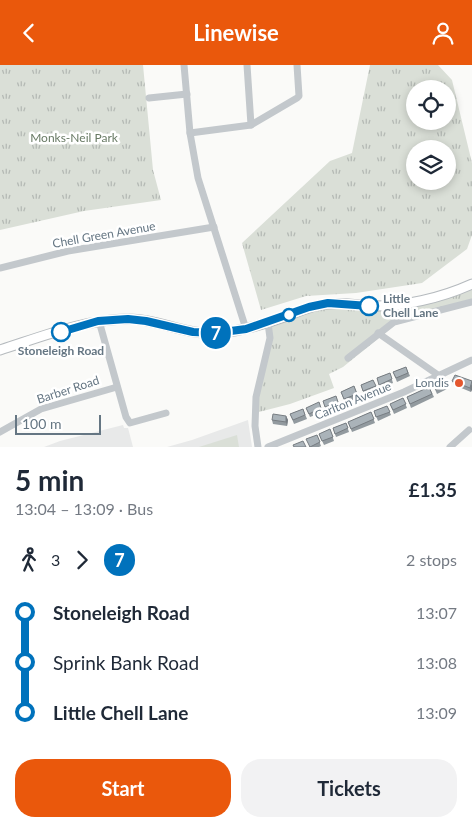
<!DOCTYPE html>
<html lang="en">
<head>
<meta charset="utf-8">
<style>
	:root { --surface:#fff; --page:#f2f2f3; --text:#1f2937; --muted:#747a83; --accent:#ea580c }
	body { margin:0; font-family:Lato,sans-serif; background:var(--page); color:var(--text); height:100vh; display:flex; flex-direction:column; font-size:19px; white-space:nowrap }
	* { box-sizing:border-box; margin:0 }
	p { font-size:16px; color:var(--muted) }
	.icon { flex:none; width:28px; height:28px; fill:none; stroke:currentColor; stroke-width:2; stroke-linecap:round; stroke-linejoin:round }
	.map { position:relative; height:382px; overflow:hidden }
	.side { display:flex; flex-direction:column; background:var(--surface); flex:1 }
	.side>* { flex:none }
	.badge { padding:0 10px; border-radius:16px; font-size:18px; line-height:32px }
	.buttons { position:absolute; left:406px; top:15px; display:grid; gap:10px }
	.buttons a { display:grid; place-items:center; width:50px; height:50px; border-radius:50%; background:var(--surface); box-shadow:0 2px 8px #0003; font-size:25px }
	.scale { position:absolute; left:15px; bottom:12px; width:86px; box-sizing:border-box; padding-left:5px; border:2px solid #657683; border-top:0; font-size:14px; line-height:18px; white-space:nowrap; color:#657683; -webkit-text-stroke:4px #fff; paint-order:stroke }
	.map>.badge { position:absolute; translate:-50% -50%; box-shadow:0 0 0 2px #fff }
	.legs { display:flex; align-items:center; gap:8px; height:55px; padding:0 15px; font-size:16px }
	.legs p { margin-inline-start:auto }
	.head { display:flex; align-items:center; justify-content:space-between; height:85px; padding:0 15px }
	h1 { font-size:28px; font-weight:700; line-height:38px }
	.action { display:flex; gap:10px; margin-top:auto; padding:10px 15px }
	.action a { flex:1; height:58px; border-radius:20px; background:var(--accent); color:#fff; font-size:20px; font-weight:700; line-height:58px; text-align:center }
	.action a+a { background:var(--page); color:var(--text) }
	ul { padding:0 15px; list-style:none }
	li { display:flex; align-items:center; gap:18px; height:50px; font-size:19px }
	li i { display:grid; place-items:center; width:8px; height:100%; margin:0 6px; background:currentColor }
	li i::after { content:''; width:12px; height:12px; margin:-6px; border:4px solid; border-radius:50%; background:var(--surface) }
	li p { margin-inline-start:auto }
	li:first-child i { background:linear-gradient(#0000 50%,currentColor 0) }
	li:last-child i { background:linear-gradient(currentColor 50%,#0000 0) }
	header { display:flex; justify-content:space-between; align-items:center; height:65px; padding:0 15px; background:var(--accent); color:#fff; font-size:22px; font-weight:700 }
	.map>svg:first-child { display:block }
	.built { fill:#e8e9e9 }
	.grass { fill:#dadfd7 }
	.park { fill:url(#park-tufts); fill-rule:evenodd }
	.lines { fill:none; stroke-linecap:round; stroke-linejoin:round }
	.major-casing { stroke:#b5babe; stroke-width:11 }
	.minor { stroke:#c3c8cc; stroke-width:7 }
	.major { stroke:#fff; stroke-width:9 }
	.wall { fill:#929a9f }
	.shaded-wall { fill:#777d82 }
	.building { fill:#aab3b9; stroke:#777d82 }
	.line-1-casing { stroke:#fff; stroke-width:11 }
	.line-1 { stroke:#0072bc; stroke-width:8 }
	.stop-1-dot { fill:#fff; stroke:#0072bc; stroke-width:2.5 }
	.poi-dot { fill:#e4572e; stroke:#fff; stroke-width:2 }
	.labels { text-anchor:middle; stroke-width:5; stroke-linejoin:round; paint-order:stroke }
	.park-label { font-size:12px; fill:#687a64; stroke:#fff }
	.street-label { font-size:12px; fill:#657683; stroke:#fff }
	.stop-label { font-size:12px; font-weight:bold; fill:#657683; stroke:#fff; text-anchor:start }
	.poi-label { font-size:12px; fill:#657683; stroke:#fff; text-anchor:end }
</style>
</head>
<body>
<header><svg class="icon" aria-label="back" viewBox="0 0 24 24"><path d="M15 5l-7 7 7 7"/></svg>Linewise<svg class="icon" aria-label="person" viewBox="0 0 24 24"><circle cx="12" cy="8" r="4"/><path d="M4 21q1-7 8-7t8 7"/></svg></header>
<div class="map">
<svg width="472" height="382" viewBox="0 0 472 382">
	<defs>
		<pattern id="park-tufts" width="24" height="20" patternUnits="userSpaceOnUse" patternTransform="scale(1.25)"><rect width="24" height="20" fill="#dadfd7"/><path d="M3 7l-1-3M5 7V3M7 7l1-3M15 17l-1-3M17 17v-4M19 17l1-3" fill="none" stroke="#b4b9b4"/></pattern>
	</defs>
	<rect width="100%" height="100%" fill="#fafaf8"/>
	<g class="built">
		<polygon points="248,355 252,382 167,382 192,375"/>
		<polygon points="123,360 124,363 128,363 133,382 44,382 60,376"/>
	</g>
	<polygon class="grass" points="237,370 239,382 199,382"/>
	<g class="park">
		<polygon points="0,0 143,0 153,105 161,135 84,146 0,165"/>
		<path d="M370,0H438L452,15L472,98V170L467,184L422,218L356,228L306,231L261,245L242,178L330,96L352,88ZM415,24H448V56H415ZM415,84H448V116H415Z"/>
		<polygon points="472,219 472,239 395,260 343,302 329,309 334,323 290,339 255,348 268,283 268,258 309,242 399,239"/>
	</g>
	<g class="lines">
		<defs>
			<path id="major" d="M0,285C41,272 85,254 129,254C159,254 187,271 218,268C241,266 262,260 284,252C298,247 312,240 327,239C341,237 355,240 369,241C403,242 441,233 472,219"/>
		</defs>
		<use href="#major" class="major-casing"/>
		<g class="minor">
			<polyline points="184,0 190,68 198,113 246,264"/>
			<polyline points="247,0 251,60"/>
			<polyline points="149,33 187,29"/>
			<polyline points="190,68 251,60 297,33 299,31 297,0"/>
			<polyline points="0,203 68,186 214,162"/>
			<polyline points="99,256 126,352 130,358 166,348"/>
			<polyline points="378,268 438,310"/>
			<polyline points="348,293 394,257 472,237"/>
			<polyline points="0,367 41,344 117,322"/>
			<polyline points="258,382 255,361 256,332 270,273 268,258"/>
			<polyline points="268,382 404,327 472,295"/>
			<polyline points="450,382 469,365"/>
		</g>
		<use href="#major" class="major"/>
	</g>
	<g class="wall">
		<polygon points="406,302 410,311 397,317 393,307"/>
		<polygon points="390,308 393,318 381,323 377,313"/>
		<polygon points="445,314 449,323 437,329 433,320"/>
		<polygon points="373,315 377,325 364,330 361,320"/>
		<polygon points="452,316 472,316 471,327 454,320"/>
		<polygon points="354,321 359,333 345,338 341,327"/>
		<polygon points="429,322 434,332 411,343 407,332"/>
		<polygon points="336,331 339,341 327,346 323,336"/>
		<polygon points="403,333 407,343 394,349 390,339"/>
		<polygon points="387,341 391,350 378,356 374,346"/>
		<polygon points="306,343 321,343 323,347 310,352"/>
		<polygon points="303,344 307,354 294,359 290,349"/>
		<polygon points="371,347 375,358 352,367 348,357"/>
		<polygon points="286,351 288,355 287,361 273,359 272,355"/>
		<polygon points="346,358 349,367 336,372 333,363"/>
		<polygon points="330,364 334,376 324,380 319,369"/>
		<polygon points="317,370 321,381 319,382 309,382"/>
	</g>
	<g class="shaded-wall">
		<polygon points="472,318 472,325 471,327 470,323"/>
		<polygon points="286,351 288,355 287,361 286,357"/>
	</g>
	<g class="building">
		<polygon points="406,302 408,308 396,313 393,307"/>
		<polygon points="390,308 392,314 379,320 377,313"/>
		<polygon points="455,310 472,316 470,323 452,316"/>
		<polygon points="445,314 448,320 436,325 433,320"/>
		<polygon points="373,315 376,321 363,326 361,320"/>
		<polygon points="354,321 357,329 344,334 341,327"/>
		<polygon points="429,322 432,329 410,339 407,332"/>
		<polygon points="336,331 338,337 325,342 323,336"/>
		<polygon points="403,333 406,339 393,345 390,339"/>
		<polygon points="319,337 321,343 309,349 306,343"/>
		<polygon points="387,341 390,347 376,352 374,346"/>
		<polygon points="303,344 305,350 293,355 290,349"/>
		<polygon points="371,347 374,354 351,364 348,357"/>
		<polygon points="273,349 286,351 286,357 272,355"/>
		<polygon points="346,358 348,363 335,369 333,363"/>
		<polygon points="330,364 333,372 322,376 319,369"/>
		<polygon points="317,370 320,377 310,382 306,374"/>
		<polygon points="303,376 306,382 294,382 293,380"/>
	</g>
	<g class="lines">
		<defs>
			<polyline id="line-1" points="61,267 98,256 128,254 146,256 193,267 215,268 246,264 309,242 328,238 369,241"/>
		</defs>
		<use href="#line-1" class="line-1-casing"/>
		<use href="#line-1" class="line-1"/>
	</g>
	<g class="stop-1-dot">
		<circle cx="369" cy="241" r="9"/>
		<circle cx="289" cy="250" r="6"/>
		<circle cx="61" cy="267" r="9"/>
	</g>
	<circle class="poi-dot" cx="459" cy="318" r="5"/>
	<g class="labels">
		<g class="park-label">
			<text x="74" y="77">Monks-Neil Park</text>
		</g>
		<g class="street-label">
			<text transform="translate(104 170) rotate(-10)" y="4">Chell Green Avenue</text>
			<text transform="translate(68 325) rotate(-18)" y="4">Barber Road</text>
			<text transform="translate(353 336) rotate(-22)" y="4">Carlton Avenue</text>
		</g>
		<g class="stop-label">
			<text x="383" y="238">Little<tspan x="383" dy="14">Chell Lane</tspan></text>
			<text x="61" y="290" text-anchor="middle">Stoneleigh Road</text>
		</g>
		<g class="poi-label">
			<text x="449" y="322">Londis</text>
		</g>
	</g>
</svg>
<div class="buttons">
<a><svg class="icon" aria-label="locate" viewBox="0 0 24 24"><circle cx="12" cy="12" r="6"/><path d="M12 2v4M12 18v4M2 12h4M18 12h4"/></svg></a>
<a><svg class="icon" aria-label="layers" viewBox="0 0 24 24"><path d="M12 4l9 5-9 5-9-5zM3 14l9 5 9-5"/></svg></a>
</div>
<div class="scale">100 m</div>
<b class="badge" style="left:216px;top:268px;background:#0072bc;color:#fff">7</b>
</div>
<section class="side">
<div class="head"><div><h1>5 min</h1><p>13:04 – 13:09 · Bus</p></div><b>£1.35</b></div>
<div class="legs"><svg class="icon" aria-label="walk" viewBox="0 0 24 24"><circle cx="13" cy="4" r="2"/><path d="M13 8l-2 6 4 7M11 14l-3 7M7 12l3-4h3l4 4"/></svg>3<svg class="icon" aria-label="forward" viewBox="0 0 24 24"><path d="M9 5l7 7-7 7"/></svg><b class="badge" style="background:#0072bc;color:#fff">7</b><p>2 stops</p></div>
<ul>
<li><i style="color:#0072bc"></i><b>Stoneleigh Road</b><p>13:07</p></li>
<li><i style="color:#0072bc"></i><span>Sprink Bank Road</span><p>13:08</p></li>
<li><i style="color:#0072bc"></i><b>Little Chell Lane</b><p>13:09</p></li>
</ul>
<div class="action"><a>Start</a><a>Tickets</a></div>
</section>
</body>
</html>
